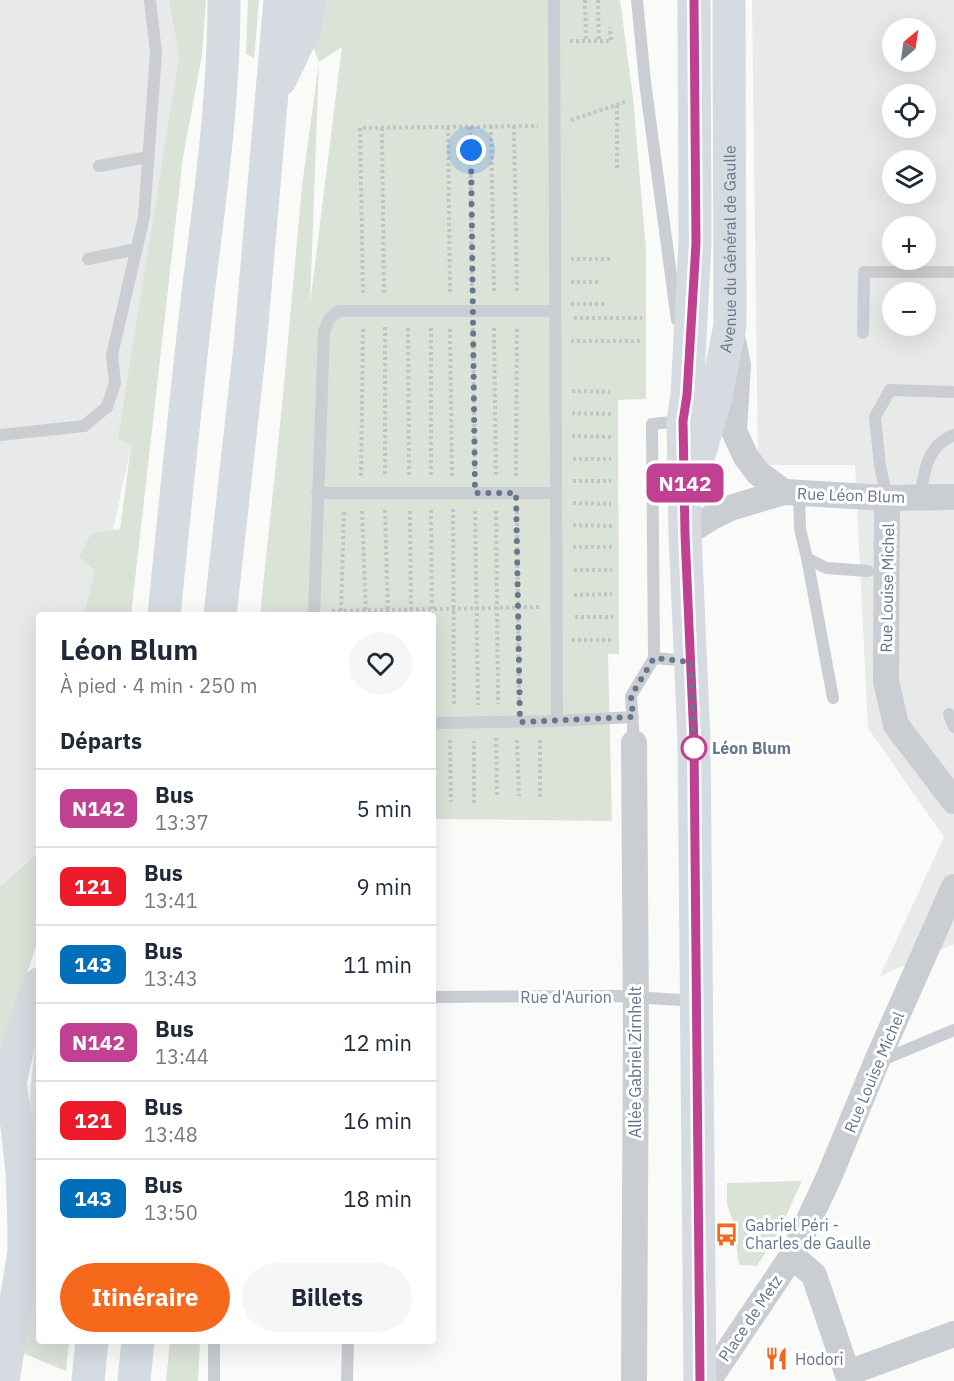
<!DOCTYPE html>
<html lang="fr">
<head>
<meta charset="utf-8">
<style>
	:root { --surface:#fff; --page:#f6f6f7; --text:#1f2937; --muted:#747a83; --line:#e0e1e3; --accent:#f6681b }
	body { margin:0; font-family:"IBM Plex Sans",sans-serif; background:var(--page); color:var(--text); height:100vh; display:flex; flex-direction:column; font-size:22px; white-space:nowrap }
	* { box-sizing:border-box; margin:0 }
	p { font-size:20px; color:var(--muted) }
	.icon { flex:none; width:33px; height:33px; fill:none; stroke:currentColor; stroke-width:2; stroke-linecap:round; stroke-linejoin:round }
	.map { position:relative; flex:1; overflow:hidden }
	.drawer { position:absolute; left:36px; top:612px; width:400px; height:732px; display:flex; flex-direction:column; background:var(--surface); border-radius:6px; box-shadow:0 6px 24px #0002 }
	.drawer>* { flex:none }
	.badge { padding:0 12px; border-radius:9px; font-size:21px; line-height:39px }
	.needle { width:39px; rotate:29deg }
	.tools { position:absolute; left:882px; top:18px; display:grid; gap:12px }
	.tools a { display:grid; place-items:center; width:54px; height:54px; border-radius:50%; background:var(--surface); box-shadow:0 6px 24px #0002; font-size:30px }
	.you { position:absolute; width:30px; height:30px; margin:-15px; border:4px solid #fff; border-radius:50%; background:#1a73e8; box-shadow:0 0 0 9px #1a73e833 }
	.map>.badge { position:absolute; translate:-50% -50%; box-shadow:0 0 0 3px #fff }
	h2 { padding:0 24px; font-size:22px; line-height:54px }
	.round { display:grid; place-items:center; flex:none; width:63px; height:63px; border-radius:32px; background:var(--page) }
	.summary { display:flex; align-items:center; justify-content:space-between; height:102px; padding:0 24px }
	h1 { font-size:28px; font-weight:700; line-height:45px }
	.primary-button { display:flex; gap:12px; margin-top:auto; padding:12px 24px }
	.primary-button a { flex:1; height:69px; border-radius:36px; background:var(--accent); color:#fff; font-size:24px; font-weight:700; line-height:69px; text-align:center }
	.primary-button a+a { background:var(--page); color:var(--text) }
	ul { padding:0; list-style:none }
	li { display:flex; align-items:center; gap:18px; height:78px; padding:0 24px; border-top:2px solid var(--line) }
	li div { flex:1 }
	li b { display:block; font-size:22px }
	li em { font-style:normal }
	li .badge { min-width:66px; font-weight:700; text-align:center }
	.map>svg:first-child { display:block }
	.built { fill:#e8e9e9; fill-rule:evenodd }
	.green { fill:#dbe2d8; fill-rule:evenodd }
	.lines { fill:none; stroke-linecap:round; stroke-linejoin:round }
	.path { stroke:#c1c3c6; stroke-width:4; stroke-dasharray:3 3; stroke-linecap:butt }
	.service { stroke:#cacdd2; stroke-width:12 }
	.minor { stroke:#cacdd2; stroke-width:26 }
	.primary { stroke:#d6dbe1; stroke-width:33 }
	.motorway { stroke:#d6dbe1; stroke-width:33 }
	.line-casing { stroke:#fff; stroke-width:14 }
	.line { stroke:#c04191; stroke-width:9 }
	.walk { stroke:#66768c; stroke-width:6; stroke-dasharray:0 10.8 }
	.stop-dot { fill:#fff; stroke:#c04191; stroke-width:3 }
	.labels { text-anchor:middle; stroke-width:6; stroke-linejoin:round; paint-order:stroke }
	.street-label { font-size:16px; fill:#66768c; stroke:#fff }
	.stop-label { font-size:16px; font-weight:bold; fill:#66768c; stroke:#fff; text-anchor:start }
	.poi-label { font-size:16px; fill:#66768c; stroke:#fff; text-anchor:start }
</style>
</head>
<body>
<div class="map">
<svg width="954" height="1381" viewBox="0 0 954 1381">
	<rect width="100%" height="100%" fill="#fafaf8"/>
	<g class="built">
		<polygon points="0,0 169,0 179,58 131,446 95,615 39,615 39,864 0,1032"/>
		<path d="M752,0H954V944L880,976L944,837L868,728L855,465H758ZM892,28H926V62H892ZM892,94H926V128H892ZM892,160H926V194H892ZM892,226H926V260H892ZM892,292H926V326H892Z"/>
	</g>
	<g class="green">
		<polygon points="169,0 206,0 202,55 183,157 131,615 84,615 95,571 79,557 91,534 120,529 131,446 118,438 179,58"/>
		<polygon points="248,0 259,0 254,58 246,54"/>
		<path d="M318,0H620L633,98L646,249V399L618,400L619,654H608L612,821L434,819V615H260L282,406L302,186L319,62L310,39ZM342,47L310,304V305L319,62Z"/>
		<polygon points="39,852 39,938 0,1052 0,887"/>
		<polygon points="39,1017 39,1341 69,1341 66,1371 18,1351 38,1199 30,1094 37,1024"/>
		<polygon points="802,1181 779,1231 757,1266 739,1265 734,1225 727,1204 727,1183"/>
		<polygon points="170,1341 200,1341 198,1381 166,1381"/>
	</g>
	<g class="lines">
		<g class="path">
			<polyline points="585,0 586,41"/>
			<polyline points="598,0 599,41"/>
			<polyline points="570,41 611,41 610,27"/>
			<polyline points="617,105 617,170"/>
			<polyline points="571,120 628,101"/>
			<polyline points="491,126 494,293"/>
			<polyline points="514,126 517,293"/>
			<polyline points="448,127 450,294"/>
			<polyline points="470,127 472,294"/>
			<polyline points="382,128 384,295"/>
			<polyline points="571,259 612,259"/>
			<polyline points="571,282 600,282"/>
			<polyline points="363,293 360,128 538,126"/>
			<polyline points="571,304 605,304"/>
			<polyline points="574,318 642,318"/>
			<polyline points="385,327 385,475"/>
			<polyline points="408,328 409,476"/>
			<polyline points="473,328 475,477"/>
			<polyline points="494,328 496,476"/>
			<polyline points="450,329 452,477"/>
			<polyline points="571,341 642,341"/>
			<polyline points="572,391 610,392"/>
			<polyline points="572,413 611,414"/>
			<polyline points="572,436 611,437"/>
			<polyline points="573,459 611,459"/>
			<polyline points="431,475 431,327"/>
			<polyline points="361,476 363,328"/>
			<polyline points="516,476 517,328"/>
			<polyline points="573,481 611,481"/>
			<polyline points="573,503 611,504"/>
			<polyline points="453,509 454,705"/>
			<polyline points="385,510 388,615"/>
			<polyline points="431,510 432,615"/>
			<polyline points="362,511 366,615"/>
			<polyline points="410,511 411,615"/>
			<polyline points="475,511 478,705"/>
			<polyline points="496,511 498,704"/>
			<polyline points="517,511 519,704"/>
			<polyline points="573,525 612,526"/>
			<polyline points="573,547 612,547"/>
			<polyline points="574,570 612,570"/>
			<polyline points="574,595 612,594"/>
			<polyline points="332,611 541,607"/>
			<polyline points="341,611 344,511"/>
			<polyline points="575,617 613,617"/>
			<polyline points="572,640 613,640"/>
			<polyline points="434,694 434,705"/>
			<polyline points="496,738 497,797"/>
			<polyline points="450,740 451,802"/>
			<polyline points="517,740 519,796"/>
			<polyline points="540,797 540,738"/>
			<polyline points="474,803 474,741"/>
		</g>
		<g class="service">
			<polyline points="554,0 557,721 633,717"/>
			<polyline points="637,0 645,82 677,320"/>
			<polyline points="99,166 148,157"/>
			<polyline points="88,259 137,249"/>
			<polyline points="863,333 864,272 954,272"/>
			<polyline points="681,421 652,424 654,658 689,661"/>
			<polyline points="0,435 84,426 107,407 115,383 112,355 144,217 156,53 150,0"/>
			<polyline points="317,493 556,493"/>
			<polyline points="799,494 800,529 807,558 826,568 868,571"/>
			<path d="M920,497C924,472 927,445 954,435"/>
			<polyline points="887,498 880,466 875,417 890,390 954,392"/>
			<polyline points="807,558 833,698"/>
			<polyline points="314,615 324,331 330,318 339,311 555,311"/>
			<polyline points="949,714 954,727"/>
			<polyline points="434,723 557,721"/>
			<polyline points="634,743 631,696 654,658"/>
			<polyline points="434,997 618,996 696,1001"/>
			<polyline points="880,1061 954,1030"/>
			<polyline points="214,1381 214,1341"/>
			<polyline points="347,1381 348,1341"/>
		</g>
		<g class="minor">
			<polyline points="732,336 738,365 734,431 746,457 758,473 784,492"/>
			<polyline points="887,498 886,681 896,725 954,801"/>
			<polyline points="685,534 712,517 730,508 784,492 887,498 954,497"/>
			<polyline points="792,1256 814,1275 850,1381"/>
			<polyline points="848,1373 954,1334"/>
			<polyline points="634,1381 636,1025 634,743"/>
			<polyline points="708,1381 792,1256 829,1177 876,1063 954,887"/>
		</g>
		<g class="primary">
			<polyline points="694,0 695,243 687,395 683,421 685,534 694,741 700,1381"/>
			<path id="s1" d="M692,474L701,449L716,397L730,325L729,0"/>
		</g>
		<g class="motorway">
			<polyline points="280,80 305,28 309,0"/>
			<path d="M164,615C175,505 186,395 199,285C211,191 224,95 224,0"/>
			<polyline points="220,615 250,346 280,0"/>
			<polyline points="5,1104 21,1035 39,984"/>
			<polyline points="3,1381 24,1252 24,1227 22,1172 16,1118 10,1084"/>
			<polyline points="88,1381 92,1341"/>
			<polyline points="134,1381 138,1341"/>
		</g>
	</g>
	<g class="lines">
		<defs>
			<polyline id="line" points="694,0 696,243 687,395 683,421 685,534 694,741 700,1381"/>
		</defs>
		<use href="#line" class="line-casing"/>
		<use href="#line" class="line"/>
		<polyline class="walk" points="471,150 475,493 516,493 520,722 633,717 631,696 654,658 691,662 694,748"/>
	</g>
	<defs>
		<symbol id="bus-bare" viewBox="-9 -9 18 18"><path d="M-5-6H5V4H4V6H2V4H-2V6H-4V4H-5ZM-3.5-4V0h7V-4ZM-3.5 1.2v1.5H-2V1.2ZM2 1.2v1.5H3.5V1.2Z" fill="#f6681b" stroke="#fff" stroke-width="2.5" paint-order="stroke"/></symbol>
		<symbol id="restaurant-bare" viewBox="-9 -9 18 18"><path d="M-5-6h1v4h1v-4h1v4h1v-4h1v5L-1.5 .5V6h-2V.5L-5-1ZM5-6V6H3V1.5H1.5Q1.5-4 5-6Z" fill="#f6681b" stroke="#fff" stroke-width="2.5" paint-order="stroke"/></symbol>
	</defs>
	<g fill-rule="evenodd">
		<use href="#bus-bare" x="710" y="1218" width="33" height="33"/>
		<use href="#restaurant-bare" x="760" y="1342" width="33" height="33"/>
	</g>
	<circle class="stop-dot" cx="694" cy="748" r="12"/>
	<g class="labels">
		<g class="street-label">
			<text dy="6" stroke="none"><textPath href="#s1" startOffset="230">Avenue du Général de Gaulle</textPath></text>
			<text transform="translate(851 495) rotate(2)" y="6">Rue Léon Blum</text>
			<text transform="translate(887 588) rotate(-89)" y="6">Rue Louise Michel</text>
			<text x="566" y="1003">Rue d'Aurion</text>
			<text transform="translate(635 1062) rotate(-90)" y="6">Allée Gabriel Zirnhelt</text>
			<text transform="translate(874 1072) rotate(-67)" y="6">Rue Louise Michel</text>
			<text transform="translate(750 1318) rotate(-56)" y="6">Place de Metz</text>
		</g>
		<g class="stop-label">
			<text x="712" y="754">Léon Blum</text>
		</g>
		<g class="poi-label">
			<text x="745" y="1231">Gabriel Péri -<tspan x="745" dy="18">Charles de Gaulle</tspan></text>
			<text x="795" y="1365">Hodori</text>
		</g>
	</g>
</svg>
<div class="tools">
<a><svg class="needle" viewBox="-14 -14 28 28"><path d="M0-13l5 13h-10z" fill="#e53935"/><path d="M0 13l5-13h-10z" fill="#747a83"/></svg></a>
<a><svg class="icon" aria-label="locate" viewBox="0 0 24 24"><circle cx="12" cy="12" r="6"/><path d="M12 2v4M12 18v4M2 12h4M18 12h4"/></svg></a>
<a><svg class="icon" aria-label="layers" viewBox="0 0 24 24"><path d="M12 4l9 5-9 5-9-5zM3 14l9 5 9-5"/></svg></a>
<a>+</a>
<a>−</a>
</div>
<div class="you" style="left:471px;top:150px"></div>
<b class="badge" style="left:685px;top:483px;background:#c04191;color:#fff">N142</b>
<section class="drawer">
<div class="summary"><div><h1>Léon Blum</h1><p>À pied · 4 min · 250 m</p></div><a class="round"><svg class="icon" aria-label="heart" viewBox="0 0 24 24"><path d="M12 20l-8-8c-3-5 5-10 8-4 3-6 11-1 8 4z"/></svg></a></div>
<h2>Départs</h2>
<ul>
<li><span class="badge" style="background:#c04191;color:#fff">N142</span><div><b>Bus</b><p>13:37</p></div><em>5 min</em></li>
<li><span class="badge" style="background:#ed1b2a;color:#fff">121</span><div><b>Bus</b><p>13:41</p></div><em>9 min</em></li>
<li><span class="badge" style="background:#006eb8;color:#fff">143</span><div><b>Bus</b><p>13:43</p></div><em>11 min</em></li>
<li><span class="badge" style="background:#c04191;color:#fff">N142</span><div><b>Bus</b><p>13:44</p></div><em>12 min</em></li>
<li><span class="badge" style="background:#ed1b2a;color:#fff">121</span><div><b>Bus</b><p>13:48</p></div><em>16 min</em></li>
<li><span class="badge" style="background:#006eb8;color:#fff">143</span><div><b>Bus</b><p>13:50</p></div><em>18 min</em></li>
</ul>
<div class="primary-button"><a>Itinéraire</a><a>Billets</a></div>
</section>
</div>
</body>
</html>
